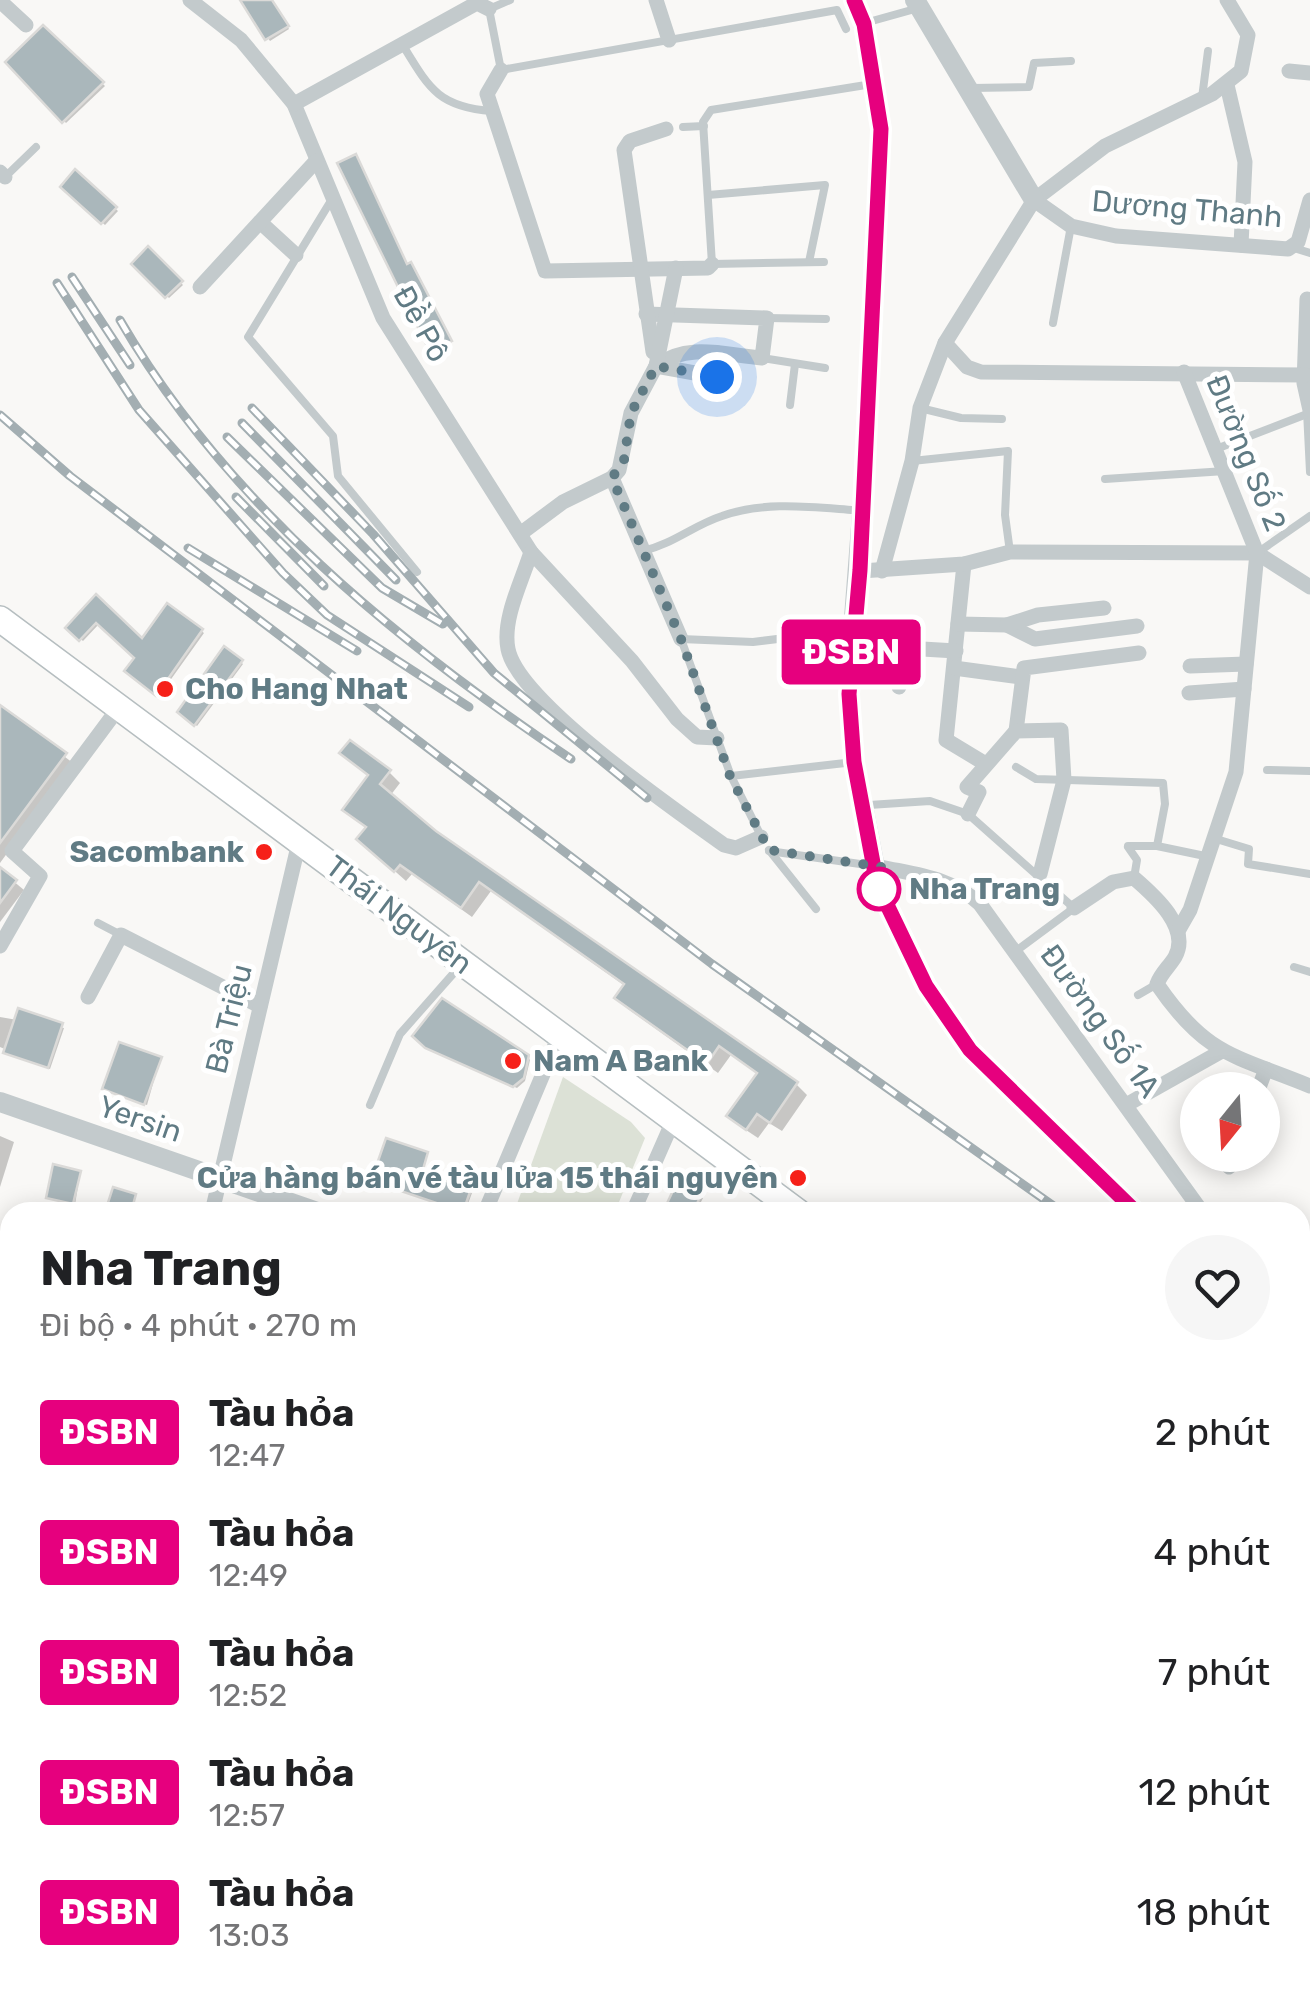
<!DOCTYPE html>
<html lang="vi">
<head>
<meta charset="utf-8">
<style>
	:root { --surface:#fff; --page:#f6f6f6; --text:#202124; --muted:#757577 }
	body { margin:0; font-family:Rubik,sans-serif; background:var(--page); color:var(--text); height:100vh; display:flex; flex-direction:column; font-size:38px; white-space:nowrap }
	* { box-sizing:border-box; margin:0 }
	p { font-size:32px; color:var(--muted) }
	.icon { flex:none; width:55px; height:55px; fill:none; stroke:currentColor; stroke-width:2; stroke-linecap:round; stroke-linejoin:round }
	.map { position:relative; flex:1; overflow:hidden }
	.details { position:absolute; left:0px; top:1202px; width:1310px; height:792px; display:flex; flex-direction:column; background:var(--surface); border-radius:30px 30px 0 0; box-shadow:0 5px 25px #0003 }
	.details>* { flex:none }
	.badge { padding:0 20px; border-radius:8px; font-size:35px; line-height:65px }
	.needle { width:65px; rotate:198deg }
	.tools { position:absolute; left:1180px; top:1072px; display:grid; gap:20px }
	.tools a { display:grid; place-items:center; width:100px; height:100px; border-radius:50%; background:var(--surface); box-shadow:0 5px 25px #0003; font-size:50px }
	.you { position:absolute; width:50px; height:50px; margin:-25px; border:8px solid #fff; border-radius:50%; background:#1a73e8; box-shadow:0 0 0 15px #1a73e833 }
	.map>.badge { position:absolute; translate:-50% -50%; box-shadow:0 0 0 5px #fff }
	.round { display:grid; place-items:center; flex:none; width:105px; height:105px; border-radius:52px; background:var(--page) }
	.head { display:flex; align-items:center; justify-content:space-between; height:170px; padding:0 40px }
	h1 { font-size:48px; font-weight:700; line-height:75px }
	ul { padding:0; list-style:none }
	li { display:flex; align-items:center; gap:30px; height:120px; padding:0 40px }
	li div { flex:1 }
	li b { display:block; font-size:38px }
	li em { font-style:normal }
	li .badge { min-width:110px; font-weight:700; text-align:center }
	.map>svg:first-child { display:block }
	.green { fill:#dce1d6 }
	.shadow { fill:#0003 }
	.building { fill:#aab7bb; stroke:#dbdad8; stroke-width:2.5 }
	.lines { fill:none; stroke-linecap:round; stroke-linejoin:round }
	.primary-casing { stroke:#b6bec0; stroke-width:28 }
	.service { stroke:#c3cacc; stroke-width:8 }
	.minor { stroke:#c3cacc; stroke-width:15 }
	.tertiary { stroke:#c3cacc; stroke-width:20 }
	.primary { stroke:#fff; stroke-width:25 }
	.rail-casing { stroke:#a3aeb2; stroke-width:9 }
	.rail { stroke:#fff; stroke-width:5; stroke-dasharray:15; stroke-linecap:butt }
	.line-casing { stroke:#fff; stroke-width:22 }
	.line { stroke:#e6007e; stroke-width:15 }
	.walk { stroke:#607b84; stroke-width:10; stroke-dasharray:0 18 }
	.poi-dot { fill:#f62019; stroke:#fff; stroke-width:4 }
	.stop-dot { fill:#fff; stroke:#e6007e; stroke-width:5 }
	.labels { text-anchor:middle; stroke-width:10; stroke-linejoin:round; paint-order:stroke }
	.street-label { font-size:30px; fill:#607b84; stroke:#fff }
	.poi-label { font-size:30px; font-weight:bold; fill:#607b84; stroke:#fff; text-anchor:start }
	.stop-label { font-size:30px; font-weight:bold; fill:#607b84; stroke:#fff; text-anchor:start }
</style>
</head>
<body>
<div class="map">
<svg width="1310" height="1994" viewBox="0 0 1310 1994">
	<rect width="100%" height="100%" fill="#f9f8f6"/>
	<g class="green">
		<polygon points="563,1077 631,1122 645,1138 615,1212 514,1212"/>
		<polygon points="1300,1948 1310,1955 1310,1994 921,1994 920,1985 1300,1985"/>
	</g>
	<g class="shadow">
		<polygon points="243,0 271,0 289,29 270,41"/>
		<polygon points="43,29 105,86 66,123 9,63"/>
		<polygon points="76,173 118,211 105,225 63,187"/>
		<polygon points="148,250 183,285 169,298 135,264"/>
		<polygon points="96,598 143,642 168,607 204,633 159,696 127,671 137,658 99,624 83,641 69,628"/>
		<polygon points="225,650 243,664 197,726 180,712"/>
		<polygon points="0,708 73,763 0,863"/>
		<polygon points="343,753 389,772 400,783 390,796 434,833 796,1084 807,1095 782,1131 769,1123 758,1138 740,1126 759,1075 731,1055 718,1073 628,1009 617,998 625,986 491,891 472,917 412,874 406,881 370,849 368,829 346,810 370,777"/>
		<polygon points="0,870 24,890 0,922"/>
		<polygon points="0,1017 64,1028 50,1069 0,1047"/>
		<polygon points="430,1049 528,1057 530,1060 525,1081 517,1088"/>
		<polygon points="160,1059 147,1105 107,1091"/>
		<polygon points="0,1136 14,1142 0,1187"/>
		<polygon points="426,1154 423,1176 472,1193 465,1212 374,1181"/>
		<polygon points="80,1173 75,1205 48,1197"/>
		<polygon points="679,1185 703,1198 696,1212 666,1212"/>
		<polygon points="1310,1621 1310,1660 1300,1650 1300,1632"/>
		<polygon points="1300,1713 1303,1721 1310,1718 1310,1740 1300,1743"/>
		<polygon points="1310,1827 1310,1845 1303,1832"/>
		<polygon points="1310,1910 1310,1934 1300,1915"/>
	</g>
	<g class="building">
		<polygon points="240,0 272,0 289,26 265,40"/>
		<polygon points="43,25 104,82 62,123 5,62"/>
		<polygon points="356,154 407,264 411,262 452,341 430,352 337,163"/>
		<polygon points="75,169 117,207 101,224 60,187"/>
		<polygon points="148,246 183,281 165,298 131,264"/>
		<polygon points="96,594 142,638 167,603 203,629 156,696 124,671 134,658 96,623 79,641 65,628"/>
		<polygon points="224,646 243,660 194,726 177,712"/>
		<polygon points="0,705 67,753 0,843"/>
		<polygon points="350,740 391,770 380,784 436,831 798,1082 770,1123 757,1114 746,1130 726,1116 757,1073 719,1046 707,1064 614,998 624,984 479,882 461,908 400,865 394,872 356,839 366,827 342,810 368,775 339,753"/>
		<polygon points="0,867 17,880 0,903"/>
		<polygon points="442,998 529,1055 524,1078 513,1087 425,1048 412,1036"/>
		<polygon points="18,1008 63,1023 48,1068 3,1053"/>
		<polygon points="119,1042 162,1057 144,1105 102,1089"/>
		<polygon points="386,1138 428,1152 422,1173 471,1189 463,1212 371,1181"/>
		<polygon points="53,1164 81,1171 73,1204 46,1198"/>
		<polygon points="677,1182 702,1193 693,1212 663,1212"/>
		<polygon points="113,1187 136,1194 131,1212 105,1212"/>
	</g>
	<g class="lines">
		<defs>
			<g id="primary">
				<polyline points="0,619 798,1212"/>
				<polyline points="0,1522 10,1521"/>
				<polyline points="1300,1524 1310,1529"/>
				<polyline points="1300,1568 1310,1576"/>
			</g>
		</defs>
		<use href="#primary" class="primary-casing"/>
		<g class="service">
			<polyline points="510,0 489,9 501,70 837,10 846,29"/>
			<polyline points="872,21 915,9"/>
			<path d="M402,44C429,88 438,107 492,111"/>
			<polyline points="972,88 1029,87 1034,63 1071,61"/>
			<polyline points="1202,98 1208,51"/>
			<polyline points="683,127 704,126"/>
			<polyline points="5,177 36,147"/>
			<polyline points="708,195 825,185 809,262"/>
			<polyline points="332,199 248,337 333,436 338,476 417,572"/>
			<polyline points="1294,248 1310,253"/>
			<polyline points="824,262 712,264 703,122 711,110 872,84"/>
			<polyline points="767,318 826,319"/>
			<polyline points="1053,323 1071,226"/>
			<polyline points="762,358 825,368"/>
			<polyline points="790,405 795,364"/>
			<polyline points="920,408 961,418 1002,419"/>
			<polyline points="1307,411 1310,472"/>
			<polyline points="1216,449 1307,414"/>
			<polyline points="912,461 1008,451 1005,515 1010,552"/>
			<polyline points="1105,479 1225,471"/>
			<path d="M643,551C673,544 694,525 722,516C763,501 811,507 854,510"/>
			<polyline points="1257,553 1310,516"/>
			<polyline points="847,630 883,162 872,84 851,0"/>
			<polyline points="1016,767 1036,779 1163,783 1165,804 1157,846"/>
			<polyline points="1267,770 1310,771"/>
			<polyline points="731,776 854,762"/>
			<polyline points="869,805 930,801 968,814 1074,908 1016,951"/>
			<polyline points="762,838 731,776 681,639 753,642 851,630"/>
			<polyline points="1213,838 1249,849 1248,864 1310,874"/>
			<polyline points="1128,846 1157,846 1205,856"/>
			<polyline points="1128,847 1137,860 1134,878"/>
			<polyline points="769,850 816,909"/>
			<polyline points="769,851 881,867 869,805 854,762 851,674 866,490"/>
			<polyline points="98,923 121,935"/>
			<polyline points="1294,967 1310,972"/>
			<polyline points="1138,995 1157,984"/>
			<polyline points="370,1105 400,1034 460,966"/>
			<polyline points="1300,1807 1310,1801"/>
			<polyline points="21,1985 21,1994"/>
			<polyline points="684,1985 688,1994"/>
			<polyline points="769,1985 773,1994"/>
			<polyline points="1079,1985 1079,1994"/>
			<polyline points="1141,1985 1145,1994"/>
			<polyline points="182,1994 185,1985"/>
			<polyline points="720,1994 737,1985"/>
			<polyline points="1235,1994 1236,1985"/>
		</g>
		<g class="minor">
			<polyline points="190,0 241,40 294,104 383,318 531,552 632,661 677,719 697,737 717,738"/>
			<polyline points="656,0 669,40"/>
			<polyline points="0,1 26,25"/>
			<polyline points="501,70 487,94 545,271 708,268 712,264"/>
			<polyline points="1289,71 1310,73"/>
			<polyline points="1227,85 1245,162 1241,245"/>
			<polyline points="294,104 477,3 489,9"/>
			<polyline points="0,172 5,177"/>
			<polyline points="1034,200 1071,226 1116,236 1288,249 1298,242 1310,200"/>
			<polyline points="260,222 296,255"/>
			<polyline points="200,287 316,161"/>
			<polyline points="1307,299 1304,383 1310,410"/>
			<path d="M646,314L767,318L762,358C725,355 688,342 656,366"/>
			<polyline points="945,343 967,367 981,372 1305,375"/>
			<polyline points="653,352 624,150 630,141 666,129"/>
			<polyline points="656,366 717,377 718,353"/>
			<polyline points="612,478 681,639"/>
			<polyline points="520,534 563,502 612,478 619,470 631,413 656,366 676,268"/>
			<path d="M531,552C522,581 502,619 508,649C518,702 677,811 724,845L736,848L761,837"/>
			<polyline points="964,564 946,740 984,763"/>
			<polyline points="861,571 964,564 1010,552 1257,553 1310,587"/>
			<polyline points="882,571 912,461 920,408 945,343 1034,200 1105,146 1212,94 1241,71 1248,35 1227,0"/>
			<polyline points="958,624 1007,625 1035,639 1137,626"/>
			<polyline points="1007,625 1038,615 1104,608"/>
			<polyline points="855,645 956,651"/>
			<polyline points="895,648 899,687"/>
			<polyline points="1190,666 1246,664"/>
			<polyline points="954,668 1021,677"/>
			<polyline points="1189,693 1244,689"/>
			<polyline points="1016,731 1024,668 1139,653"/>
			<polyline points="968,814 979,792 967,787 1016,731 1061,730 1064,780 1040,874"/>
			<path d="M881,867C918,875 952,878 980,904L1202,1212"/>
			<path d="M1074,908L1113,882L1134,878C1155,896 1191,928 1175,957C1169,967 1161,973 1157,984C1206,1056 1234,1055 1310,1086"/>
			<polyline points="1178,931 1190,910 1236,772 1257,553 1184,372"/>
			<polyline points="0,946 40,876 12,851 120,706"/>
			<polyline points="88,997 121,935 260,1006"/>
			<polyline points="1258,1090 1266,1069"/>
			<polyline points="1126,1105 1222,1051"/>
			<polyline points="1229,1167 1234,1155"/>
			<polyline points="212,1212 300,838"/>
			<polyline points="485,1212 559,1036"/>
			<polyline points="633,1212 673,1121"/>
			<polyline points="0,1324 10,1324"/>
			<polyline points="1300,1347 1310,1354"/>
			<polyline points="1300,1666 1310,1685"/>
		</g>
		<g class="tertiary">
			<polyline points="915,0 1034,200"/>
			<polyline points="0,1102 317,1212"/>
			<polyline points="0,1701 10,1696"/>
			<polyline points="533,1985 537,1994"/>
		</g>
		<use href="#primary" class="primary"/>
		<defs>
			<g id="rail">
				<polyline points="854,0 864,24 881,129 861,571 849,694 854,762 877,884 926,986 970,1050 1136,1212"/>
				<polyline points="72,277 130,365"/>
				<polyline points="57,283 139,410 283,573 327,615 469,707"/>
				<path d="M120,320C226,503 398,643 571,759"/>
				<polyline points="252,408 373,534 494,673 647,798"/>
				<polyline points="0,415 70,476 712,964 1062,1212"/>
				<polyline points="242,423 396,580"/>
				<polyline points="227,437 382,588 443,624"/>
				<polyline points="236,497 324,586"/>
				<polyline points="188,548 357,651"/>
				<polyline points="1300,1362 1310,1371"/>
				<polyline points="1300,1382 1310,1390"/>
			</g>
		</defs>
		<use href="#rail" class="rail-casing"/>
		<use href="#rail" class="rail"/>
	</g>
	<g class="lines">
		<defs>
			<polyline id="line" points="854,0 864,24 881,129 860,570 849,694 854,762 877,884 926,986 970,1050 1136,1212"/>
		</defs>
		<use href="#line" class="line-casing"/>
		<use href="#line" class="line"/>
		<polyline class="walk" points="717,377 656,366 631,413 624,460 612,478 681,639 730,776 769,850 881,867 879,889"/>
	</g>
	<g class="poi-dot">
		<circle cx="165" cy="689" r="10"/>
		<circle cx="264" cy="852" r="10"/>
		<circle cx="513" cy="1061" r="10"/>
		<circle cx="798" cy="1178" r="10"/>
	</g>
	<circle class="stop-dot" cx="879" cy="889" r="20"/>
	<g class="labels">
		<g class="street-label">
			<text transform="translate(1187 209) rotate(5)" y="10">Dương Thanh</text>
			<text transform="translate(421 324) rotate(61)" y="10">Đề Pô</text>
			<text transform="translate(1246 453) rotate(68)" y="10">Đường Số 2</text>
			<text transform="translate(399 915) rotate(37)" y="10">Thái Nguyên</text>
			<text transform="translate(229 1019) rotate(-76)" y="10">Bà Triệu</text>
			<text transform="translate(1100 1021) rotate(54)" y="10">Đường Số 1A</text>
			<text transform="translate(140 1119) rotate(19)" y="10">Yersin</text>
		</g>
		<g class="poi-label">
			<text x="185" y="699">Cho Hang Nhat</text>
			<text x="244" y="862" text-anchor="end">Sacombank</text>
			<text x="533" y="1071">Nam A Bank</text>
			<text x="778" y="1188" text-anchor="end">Cửa hàng bán vé tàu lửa 15 thái nguyên</text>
		</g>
		<g class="stop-label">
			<text x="909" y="899">Nha Trang</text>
		</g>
	</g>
</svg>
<div class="tools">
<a><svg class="needle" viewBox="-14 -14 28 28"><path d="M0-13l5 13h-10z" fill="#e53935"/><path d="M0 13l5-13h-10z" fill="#757577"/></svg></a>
</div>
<div class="you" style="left:717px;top:377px"></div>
<b class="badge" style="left:851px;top:652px;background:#e6007e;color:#fff">ĐSBN</b>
<section class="details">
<div class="head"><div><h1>Nha Trang</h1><p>Đi bộ · 4 phút · 270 m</p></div><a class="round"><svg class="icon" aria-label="heart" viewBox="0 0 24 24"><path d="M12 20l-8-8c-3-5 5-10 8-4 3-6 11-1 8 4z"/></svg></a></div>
<ul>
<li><span class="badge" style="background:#e6007e;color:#fff">ĐSBN</span><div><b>Tàu hỏa</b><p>12:47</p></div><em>2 phút</em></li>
<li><span class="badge" style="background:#e6007e;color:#fff">ĐSBN</span><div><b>Tàu hỏa</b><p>12:49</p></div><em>4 phút</em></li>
<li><span class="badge" style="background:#e6007e;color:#fff">ĐSBN</span><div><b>Tàu hỏa</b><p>12:52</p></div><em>7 phút</em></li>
<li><span class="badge" style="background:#e6007e;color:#fff">ĐSBN</span><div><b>Tàu hỏa</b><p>12:57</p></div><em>12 phút</em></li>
<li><span class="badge" style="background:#e6007e;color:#fff">ĐSBN</span><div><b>Tàu hỏa</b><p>13:03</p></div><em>18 phút</em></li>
</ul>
</section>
</div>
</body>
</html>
